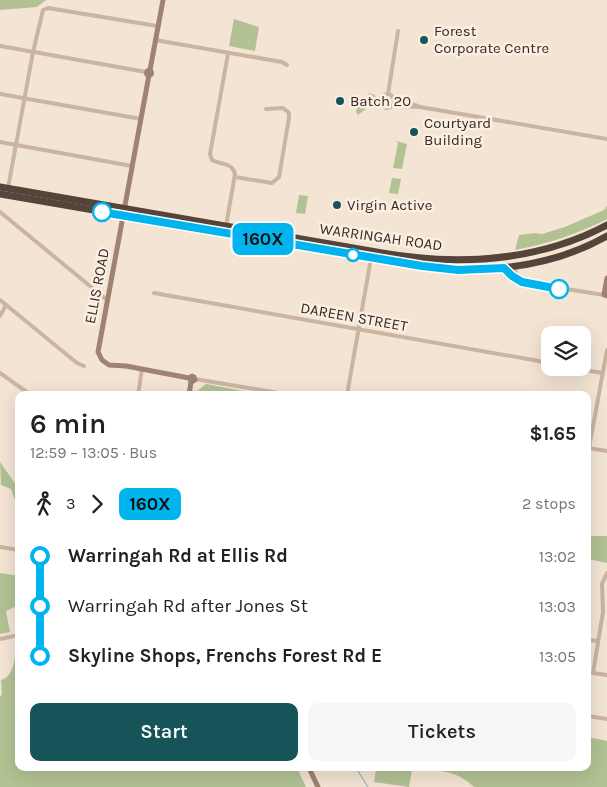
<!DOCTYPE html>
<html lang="en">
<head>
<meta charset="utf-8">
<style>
	:root { --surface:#fff; --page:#f6f6f6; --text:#222; --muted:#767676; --accent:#165459 }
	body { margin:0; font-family:Karla,sans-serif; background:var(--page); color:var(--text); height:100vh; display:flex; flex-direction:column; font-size:19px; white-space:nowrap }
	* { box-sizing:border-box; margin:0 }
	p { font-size:16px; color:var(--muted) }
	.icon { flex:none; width:28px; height:28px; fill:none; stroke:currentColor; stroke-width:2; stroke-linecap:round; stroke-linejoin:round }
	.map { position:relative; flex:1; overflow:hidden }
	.sheet { position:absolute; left:15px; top:391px; width:576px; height:380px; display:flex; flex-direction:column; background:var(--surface); border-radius:10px; box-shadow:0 5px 20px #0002 }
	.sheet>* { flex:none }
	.badge { padding:0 10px; border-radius:8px; font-size:18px; line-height:32px }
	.buttons { position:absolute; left:541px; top:326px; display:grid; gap:10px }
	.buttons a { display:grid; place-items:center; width:50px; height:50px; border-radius:10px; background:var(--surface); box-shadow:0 5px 20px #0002; font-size:25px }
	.map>.badge { position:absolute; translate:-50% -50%; box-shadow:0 0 0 2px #fff }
	.legs { display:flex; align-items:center; gap:8px; height:55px; padding:0 15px; font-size:16px }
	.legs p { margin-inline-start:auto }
	.summary { display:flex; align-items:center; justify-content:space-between; height:85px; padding:0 15px }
	h1 { font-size:28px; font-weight:600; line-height:38px }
	.primary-button { display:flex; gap:10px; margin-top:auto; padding:10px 15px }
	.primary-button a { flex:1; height:58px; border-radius:10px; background:var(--accent); color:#fff; font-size:20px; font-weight:600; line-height:58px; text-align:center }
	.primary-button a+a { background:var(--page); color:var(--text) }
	ul { padding:0 15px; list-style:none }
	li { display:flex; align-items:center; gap:18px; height:50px; font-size:19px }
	li i { display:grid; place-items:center; width:8px; height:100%; margin:0 6px; background:currentColor }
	li i::after { content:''; width:12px; height:12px; margin:-6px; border:4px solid; border-radius:50%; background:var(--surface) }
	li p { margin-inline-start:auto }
	li:first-child i { background:linear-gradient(#0000 50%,currentColor 0) }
	li:last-child i { background:linear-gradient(currentColor 50%,#0000 0) }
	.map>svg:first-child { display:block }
	.green { fill:#b2c293 }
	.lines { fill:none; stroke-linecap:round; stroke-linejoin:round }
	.stream { stroke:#71afb2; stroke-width:1 }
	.street { stroke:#cbb4a0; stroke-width:4 }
	.secondary { stroke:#9f8271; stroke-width:5 }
	.highway { stroke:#56433a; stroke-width:7 }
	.line-1-casing { stroke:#fff; stroke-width:11 }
	.line-1 { stroke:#00b5ef; stroke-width:8 }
	.poi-dot { fill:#165459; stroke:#faefe0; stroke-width:2 }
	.stop-1-dot { fill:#fff; stroke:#00b5ef; stroke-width:2.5 }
	.labels { text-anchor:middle; stroke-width:5; stroke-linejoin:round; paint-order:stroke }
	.poi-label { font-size:15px; fill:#342924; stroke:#faefe0; text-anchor:start }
	.street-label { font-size:15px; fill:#342924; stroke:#faefe0 }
</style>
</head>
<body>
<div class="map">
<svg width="607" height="787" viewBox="0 0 607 787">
	<rect width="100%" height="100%" fill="#f3e4d4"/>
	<g class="green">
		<polygon points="0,0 46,0 37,7 0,10"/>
		<polygon points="234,19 259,27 255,51 229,46"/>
		<polygon points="369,93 375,95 376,101 358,115 356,112 358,104 366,101"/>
		<polygon points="396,141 407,144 402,169 393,168 398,143"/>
		<polygon points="392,178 401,179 398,194 389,193"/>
		<polygon points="299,195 308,196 305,214 296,213"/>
		<path d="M607,206V219C578,234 547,244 515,250L519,235L535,233L542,234L565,227L604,210Z"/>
		<polygon points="206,384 264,395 192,395"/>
		<polygon points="0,462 19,489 19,512 11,489 1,485"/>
		<polygon points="588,536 607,536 607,563 588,559"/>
		<polygon points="0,573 19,576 19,605 6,611 10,632 0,634"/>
		<path d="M19,641V768H297L306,787H0V697L2,694L1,680C17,676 13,652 19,641Z"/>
		<path d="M588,737L607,741V787H474C458,771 439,770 418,769V768H588Z"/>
		<polygon points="376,768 395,768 412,770 409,787 374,782"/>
	</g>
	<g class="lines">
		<polyline class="stream" points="356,768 368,787"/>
		<g class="street">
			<polyline points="155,40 282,62 287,65"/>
			<polyline points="0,46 146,72"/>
			<circle cx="387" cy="101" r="7"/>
			<polyline points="0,94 141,119"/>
			<polyline points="388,94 398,31"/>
			<polyline points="394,99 418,106"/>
			<polyline points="392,106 420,107 607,139"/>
			<polyline points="0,142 132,166"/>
			<polyline points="235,177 272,183 279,177 289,118 289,113 283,108 266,109"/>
			<polyline points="8,188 33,52 43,10 48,8 157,26"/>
			<polyline points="0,212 107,300"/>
			<path d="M226,226L235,174C232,162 221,165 212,160L210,154L228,54"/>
			<polyline points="514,266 518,280"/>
			<polyline points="505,268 512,276 522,282 604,295"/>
			<polyline points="154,293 550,363"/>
			<polyline points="0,300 77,363 84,366"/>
			<polyline points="0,316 6,305"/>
			<polyline points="572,368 603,373"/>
			<polyline points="0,373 31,395"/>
			<polyline points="195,379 291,395"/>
			<polyline points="138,395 142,369"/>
			<polyline points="347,395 371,258"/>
			<polyline points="19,429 17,441 19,448"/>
			<polyline points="588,448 607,451"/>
			<polyline points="589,448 607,350"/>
			<polyline points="0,547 19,550"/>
			<polyline points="607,573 602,584 603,612 593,673 607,675"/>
			<polyline points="0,639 19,635"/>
			<polyline points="588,640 598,641"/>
			<polyline points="588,716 607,719"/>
		</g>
		<g class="secondary">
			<polyline points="150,70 163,0"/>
			<circle cx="149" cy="73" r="2.5"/>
			<polyline points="149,75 98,352 102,360 109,365 126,366 189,378"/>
			<polyline points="607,278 604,295 607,296"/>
			<polyline points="189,378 192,376 194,377 195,380 191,382"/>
			<polyline points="189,395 191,382"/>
			<polyline points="309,768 318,787"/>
		</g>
		<g class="highway">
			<path d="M0,187L382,253C459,266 537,262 607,225"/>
			<path d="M0,194L408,264C475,275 547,270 607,236"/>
		</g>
	</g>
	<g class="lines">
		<defs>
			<polyline id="line-1" points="102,212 422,266 458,270 504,268 512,276 522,282 559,289"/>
		</defs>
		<use href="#line-1" class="line-1-casing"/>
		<use href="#line-1" class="line-1"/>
	</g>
	<g class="poi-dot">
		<circle cx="424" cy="40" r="5"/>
		<circle cx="340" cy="101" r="5"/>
		<circle cx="414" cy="132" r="5"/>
		<circle cx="337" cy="205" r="5"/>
	</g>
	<g class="stop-1-dot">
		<circle cx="102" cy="212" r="9"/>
		<circle cx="353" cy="255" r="6"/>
		<circle cx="559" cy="289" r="9"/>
	</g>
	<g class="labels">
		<g class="poi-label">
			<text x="434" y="36">Forest<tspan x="434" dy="17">Corporate Centre</tspan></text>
			<text x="350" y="106">Batch 20</text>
			<text x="424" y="128">Courtyard<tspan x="424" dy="17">Building</tspan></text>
			<text x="347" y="210">Virgin Active</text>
		</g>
		<g class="street-label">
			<text transform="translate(381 237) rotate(8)" y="5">WARRINGAH ROAD</text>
			<text transform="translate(97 286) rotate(-79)" y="5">ELLIS ROAD</text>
			<text transform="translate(354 317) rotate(10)" y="5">DAREEN STREET</text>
		</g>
	</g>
</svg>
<div class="buttons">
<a><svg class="icon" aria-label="layers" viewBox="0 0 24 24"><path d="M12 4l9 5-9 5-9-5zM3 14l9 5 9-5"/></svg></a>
</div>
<b class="badge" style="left:263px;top:239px;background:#00b5ef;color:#111">160X</b>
<section class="sheet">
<div class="summary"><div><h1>6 min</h1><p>12:59 – 13:05 · Bus</p></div><b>$1.65</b></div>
<div class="legs"><svg class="icon" aria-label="walk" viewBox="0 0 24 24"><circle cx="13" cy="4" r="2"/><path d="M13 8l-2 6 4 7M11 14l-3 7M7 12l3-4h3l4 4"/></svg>3<svg class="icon" aria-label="forward" viewBox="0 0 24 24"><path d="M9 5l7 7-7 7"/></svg><b class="badge" style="background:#00b5ef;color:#111">160X</b><p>2 stops</p></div>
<ul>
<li><i style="color:#00b5ef"></i><b>Warringah Rd at Ellis Rd</b><p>13:02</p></li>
<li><i style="color:#00b5ef"></i><span>Warringah Rd after Jones St</span><p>13:03</p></li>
<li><i style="color:#00b5ef"></i><b>Skyline Shops, Frenchs Forest Rd E</b><p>13:05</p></li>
</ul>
<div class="primary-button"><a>Start</a><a>Tickets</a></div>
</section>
</div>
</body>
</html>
